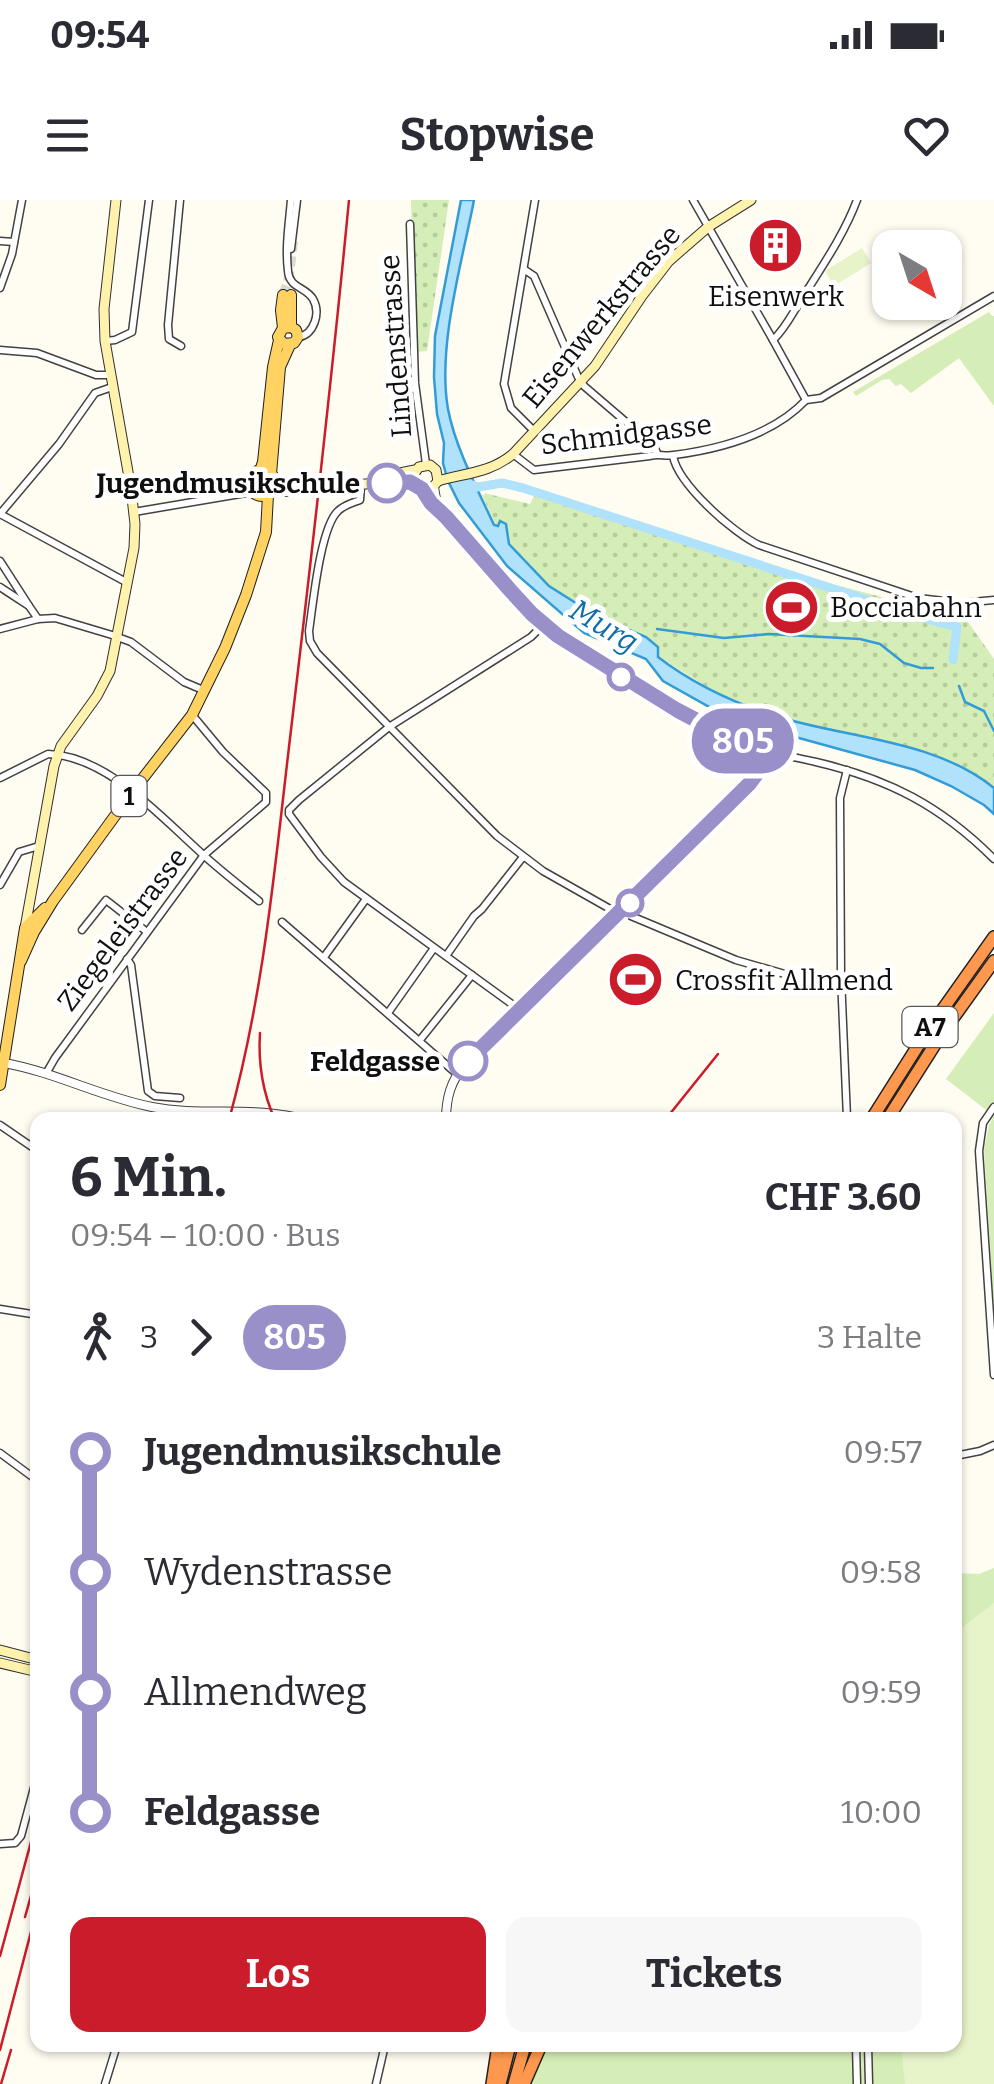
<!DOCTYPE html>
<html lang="de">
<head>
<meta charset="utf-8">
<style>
	:root { --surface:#fff; --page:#f7f7f7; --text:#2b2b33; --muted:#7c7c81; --accent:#ca1c2b }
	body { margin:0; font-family:Bitter,serif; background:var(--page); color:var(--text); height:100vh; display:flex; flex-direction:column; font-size:38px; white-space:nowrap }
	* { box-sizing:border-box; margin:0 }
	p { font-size:32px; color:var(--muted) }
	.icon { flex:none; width:55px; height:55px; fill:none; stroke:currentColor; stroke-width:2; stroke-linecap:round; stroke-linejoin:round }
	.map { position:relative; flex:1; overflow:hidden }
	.side { position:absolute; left:30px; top:912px; width:932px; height:940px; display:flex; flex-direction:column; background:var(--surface); border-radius:20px; box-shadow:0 2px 8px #0004 }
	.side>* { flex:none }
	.badge { padding:0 20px; border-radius:32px; font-size:35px; line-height:65px }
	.needle { width:65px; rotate:141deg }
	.buttons { position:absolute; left:872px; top:30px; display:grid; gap:20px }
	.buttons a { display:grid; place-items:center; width:90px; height:90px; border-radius:20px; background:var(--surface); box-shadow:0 2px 8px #0004; font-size:50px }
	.map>.badge { position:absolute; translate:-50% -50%; box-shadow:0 0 0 5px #fff }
	.legs { display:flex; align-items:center; gap:15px; height:110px; padding:0 40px; font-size:32px }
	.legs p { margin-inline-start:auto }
	.summary { display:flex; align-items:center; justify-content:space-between; height:170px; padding:0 40px }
	h1 { font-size:55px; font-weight:700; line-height:75px }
	.button { display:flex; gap:20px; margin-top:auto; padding:20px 40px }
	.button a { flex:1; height:115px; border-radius:20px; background:var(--accent); color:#fff; font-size:40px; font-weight:700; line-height:115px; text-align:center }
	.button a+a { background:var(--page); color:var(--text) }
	ul { padding:0 40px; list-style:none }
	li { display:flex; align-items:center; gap:35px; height:120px; font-size:38px }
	li i { display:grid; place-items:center; width:15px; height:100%; margin:0 12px; background:currentColor }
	li i::after { content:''; width:25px; height:25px; margin:-12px; border:8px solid; border-radius:50%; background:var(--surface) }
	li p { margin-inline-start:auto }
	li:first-child i { background:linear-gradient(#0000 50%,currentColor 0) }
	li:last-child i { background:linear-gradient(currentColor 50%,#0000 0) }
	.status { display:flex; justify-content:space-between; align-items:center; height:70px; padding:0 50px; background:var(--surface); direction:ltr }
	.status svg { height:28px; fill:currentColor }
	header { display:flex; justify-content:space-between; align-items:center; height:130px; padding:0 40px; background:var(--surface); font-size:45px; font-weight:700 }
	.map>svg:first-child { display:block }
	.grass { fill:#d5edb7 }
	.park { fill:url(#park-dots) }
	.pitch { fill:#e7f3c9 }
	.water { fill:#b1e2fb; stroke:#339cd7; stroke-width:2.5 }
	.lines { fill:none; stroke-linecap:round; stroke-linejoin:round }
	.stream { stroke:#339cd7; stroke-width:2.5 }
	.canal { stroke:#b1e2fb; stroke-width:9 }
	.secondary-tunnel { stroke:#dbd8cf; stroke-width:9; stroke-dasharray:9 4.5; stroke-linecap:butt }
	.primary-tunnel { stroke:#dbd8cf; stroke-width:10; stroke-dasharray:10 5; stroke-linecap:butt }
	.minor-casing { stroke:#424242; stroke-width:9 }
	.tertiary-casing { stroke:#424242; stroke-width:10 }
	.secondary-casing { stroke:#313131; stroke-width:11 }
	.primary-casing { stroke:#202020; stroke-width:12 }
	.motorway-casing { stroke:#202020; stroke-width:14 }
	.minor { stroke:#fff; stroke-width:6 }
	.tertiary { stroke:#fff; stroke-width:8 }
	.secondary { stroke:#fff2ac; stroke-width:9 }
	.primary { stroke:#ffd261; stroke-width:10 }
	.motorway { stroke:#fe984f; stroke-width:11 }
	.rail { stroke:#ca1c2b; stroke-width:2.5 }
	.line-1-casing { stroke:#fff; stroke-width:22 }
	.line-1 { stroke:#9990c9; stroke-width:15 }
	.stop-1-dot { fill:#fff; stroke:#9990c9; stroke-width:5 }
	.labels { text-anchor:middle; stroke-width:10; stroke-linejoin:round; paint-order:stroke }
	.shield { fill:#fff; stroke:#575757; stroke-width:2.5 }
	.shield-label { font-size:25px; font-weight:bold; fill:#0f0f0f }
	.poi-label { font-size:28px; fill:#0f0f0f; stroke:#fff; text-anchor:start }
	.street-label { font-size:28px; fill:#0f0f0f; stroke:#fff }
	.stop-label { font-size:28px; font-weight:bold; fill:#0f0f0f; stroke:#fff; text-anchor:end }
	.water-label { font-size:30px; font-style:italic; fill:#0e6dab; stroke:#fff }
</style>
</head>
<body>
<div class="status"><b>09:54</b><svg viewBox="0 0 49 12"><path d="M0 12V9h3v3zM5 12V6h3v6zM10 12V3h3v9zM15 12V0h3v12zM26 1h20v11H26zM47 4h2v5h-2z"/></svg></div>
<header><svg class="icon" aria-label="menu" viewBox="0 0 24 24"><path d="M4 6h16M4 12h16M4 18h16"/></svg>Stopwise<svg class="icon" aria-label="heart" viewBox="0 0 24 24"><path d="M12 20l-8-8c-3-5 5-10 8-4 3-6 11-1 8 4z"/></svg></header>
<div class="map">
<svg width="994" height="1884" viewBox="0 0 994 1884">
	<defs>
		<pattern id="park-dots" width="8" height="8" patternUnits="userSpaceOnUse" patternTransform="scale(2.5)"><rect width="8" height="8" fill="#d5edb7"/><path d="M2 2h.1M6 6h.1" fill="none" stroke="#b6ca9c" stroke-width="1.8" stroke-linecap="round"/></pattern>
	</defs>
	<rect width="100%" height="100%" fill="#fffcf1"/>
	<g class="grass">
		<polygon points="989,112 992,116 994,116 994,206 959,158 911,193 901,184 896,186 889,179 882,180 856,196 853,192"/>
		<polygon points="994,813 994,1110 984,950 989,925 994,916 946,879"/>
		<polygon points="994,1368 994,1884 532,1884 548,1845 955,1845 955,1373 979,1374"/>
	</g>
	<g class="park">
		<polygon points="411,0 449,0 427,151 414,152"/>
		<polygon points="537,290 737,359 954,416 966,412 966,419 994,459 994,598 716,493 658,456 646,437 598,417 549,386 509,344 506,325 500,320 497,325 495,324 482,295 485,295 484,293 530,304"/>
	</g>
	<g class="pitch">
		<polygon points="862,48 871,63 834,86 825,71"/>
		<polygon points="994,1403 994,1884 905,1884 901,1845 955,1845 955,1438 966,1424"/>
	</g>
	<path class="water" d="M461,0H474C462,63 437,146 448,209C455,247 478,290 494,325L498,326L500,321L506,324L509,344L549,386L598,417L646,437L658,447V457C692,483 734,503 775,516C846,538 936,540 994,588V614L984,605L951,586L915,570L770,530L713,509L663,481L646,459L584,433L507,366L459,303L448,281L443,263L444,243L437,214L434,177L435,136Z"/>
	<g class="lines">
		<g class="stream">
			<polyline points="657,429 724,438 769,434 860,439 880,444 904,463 921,468 933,468"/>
			<polyline points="959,486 965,502 984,511 994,531"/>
		</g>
		<polyline class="canal" points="469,284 478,287 502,283 523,288 926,419 957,427 953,460"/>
		<polyline class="secondary-tunnel" points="303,288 329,287"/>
		<polyline class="primary-tunnel" points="283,95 288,83 293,41"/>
		<defs>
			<g id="minor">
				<polyline points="180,0 168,125 169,139 181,146"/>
				<path d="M291,0C289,23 285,48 288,71C289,88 306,87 313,99C321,113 314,134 299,137"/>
				<polyline points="693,0 773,140"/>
				<polyline points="410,24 415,183 426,264"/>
				<polyline points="0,41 14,42"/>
				<polyline points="291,49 297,0"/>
				<polyline points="525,70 534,76 578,177 584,186 654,246 657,253"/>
				<polyline points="0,88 12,54 22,0"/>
				<polyline points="105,141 115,140 132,132 149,0"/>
				<polyline points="0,150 37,153 96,175 110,175"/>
				<polyline points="806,200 821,198 994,96"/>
				<polyline points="534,231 511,208 504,184 535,0"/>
				<path d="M513,254L534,270L650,256C660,253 664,257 674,255C720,249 773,235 806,200L773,140C785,129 792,114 801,100C821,68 844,35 857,0"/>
				<path d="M673,256C678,284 733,333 759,345L918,398L961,403L994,400"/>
				<path d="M361,285L360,300C352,303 344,305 338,311C320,328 313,405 309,431L310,441L317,453L497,636L543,671L619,714"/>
				<polyline points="221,296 249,279"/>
				<polyline points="134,312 252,292"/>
				<polyline points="0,314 59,244 95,193 112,187"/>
				<polyline points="0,314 126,382"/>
				<polyline points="0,361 29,406"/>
				<polyline points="0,387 29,406 38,419"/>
				<polyline points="0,429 38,419 55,418 112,435 131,442 184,482 203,490"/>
				<path d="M762,557C781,553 798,558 816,562C889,579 941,606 994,659"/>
				<path d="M0,578L48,554C106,556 158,614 198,650C217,668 238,684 259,701"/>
				<polyline points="0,685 19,652 39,646"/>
				<polyline points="624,709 631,716 736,760 795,777 841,777"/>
				<polyline points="282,722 457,874"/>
				<polyline points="82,730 106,700 147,732"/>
				<polyline points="446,756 474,716 482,709 523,657"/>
				<polyline points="324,757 366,699"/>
				<polyline points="127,759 131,765 148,891 155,896 180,898"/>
				<polyline points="520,810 344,682 321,657 289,614 289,610 299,600 389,527 531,437 543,425"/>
				<polyline points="388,813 434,748"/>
				<polyline points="420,840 472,775"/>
				<polyline points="47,872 55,858 204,655 266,602 266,593 223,552 193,516"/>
				<polyline points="994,907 983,923 979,951 994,1175"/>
				<polyline points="847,918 841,777 840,598 847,570"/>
				<polyline points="0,925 38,951"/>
				<polyline points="0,1109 38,1115"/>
				<polyline points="0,1253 38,1281"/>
				<polyline points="955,1256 980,1251 994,1245"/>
				<polyline points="0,1644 15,1643 21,1636 38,1573"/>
				<polyline points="856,1845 857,1884"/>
				<polyline points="868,1845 869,1884"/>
				<polyline points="105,1884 117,1845"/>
				<polyline points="376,1884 385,1845"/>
			</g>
			<g id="tertiary">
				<polyline points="434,287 436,299 444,313"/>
				<path d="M422,289L431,303L446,317L510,390L543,425L578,450L677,510L711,528L754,546L762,557L761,568L749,584L465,864C451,881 446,897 446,920"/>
				<path d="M4,863C55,872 101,897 152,907C203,917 255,905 306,920"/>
			</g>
			<g id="secondary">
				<polyline points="374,278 415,270"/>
				<polyline points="275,280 303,288"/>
				<path d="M438,281C466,273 490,273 513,254L595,166L642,96L669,61L708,27L751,0"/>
				<path d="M329,287L402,281C416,282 427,297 438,281L436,270L430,265L419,267L414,274L415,284"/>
				<polyline points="272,292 295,291 303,288"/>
				<polyline points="25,728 54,566 61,546 97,496 110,471 134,348 135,324 131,289 105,141 104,109 116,0"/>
				<polyline points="0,1450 38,1460"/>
				<polyline points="0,1463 38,1472"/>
			</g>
			<g id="primary">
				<polyline points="283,95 281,110 283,128 278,137 284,144 294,143 298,137 296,130 291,127 283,128"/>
				<polyline points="291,95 291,127"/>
				<circle cx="262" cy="283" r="13"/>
				<polyline points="260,271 263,262 273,167 279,140"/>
				<polyline points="271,274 280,167 290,145"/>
				<polyline points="21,761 34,732 53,701 133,591 192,515 225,448 246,395 266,332 268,295"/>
				<polyline points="0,885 25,728 45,708"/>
			</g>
			<g id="motorway">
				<polyline points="871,920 926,833 994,737"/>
				<polyline points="887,920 941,835 994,761"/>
				<polyline points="492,1884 498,1845"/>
				<polyline points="500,1884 510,1845"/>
				<polyline points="514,1884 525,1845"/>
				<polyline points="524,1884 541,1845"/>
			</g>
		</defs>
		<use href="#minor" class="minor-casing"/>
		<use href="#tertiary" class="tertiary-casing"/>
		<use href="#secondary" class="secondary-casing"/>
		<use href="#primary" class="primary-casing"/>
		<use href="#motorway" class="motorway-casing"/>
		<use href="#minor" class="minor"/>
		<use href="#tertiary" class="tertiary"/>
		<use href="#secondary" class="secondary"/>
		<use href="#primary" class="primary"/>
		<use href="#motorway" class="motorway"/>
		<g class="rail">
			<path d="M260,833C258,864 262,891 275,920"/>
			<path d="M229,920C265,789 275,663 291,530C312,353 332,177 349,0"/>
			<polyline points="665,920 718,854"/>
			<polyline points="25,1717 38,1671"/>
			<polyline points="0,1756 38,1616"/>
			<polyline points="0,1850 38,1705"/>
			<polyline points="1,1884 11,1850"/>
		</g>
	</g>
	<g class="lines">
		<defs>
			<polyline id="line-1" points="387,283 410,282 422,289 431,303 446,317 510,390 532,414 558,436 677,510 711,528 754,546 762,557 761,568 749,584 468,861"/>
		</defs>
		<use href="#line-1" class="line-1-casing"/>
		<use href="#line-1" class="line-1"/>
	</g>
	<defs>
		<symbol id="building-disc" viewBox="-11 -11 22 22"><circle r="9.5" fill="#ca1c2b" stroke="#fff"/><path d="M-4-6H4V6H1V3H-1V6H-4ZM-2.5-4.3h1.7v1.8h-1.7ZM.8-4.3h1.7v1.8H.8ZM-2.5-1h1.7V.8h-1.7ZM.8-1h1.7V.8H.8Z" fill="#fff"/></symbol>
		<symbol id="stadium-disc" viewBox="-11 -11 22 22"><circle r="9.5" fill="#ca1c2b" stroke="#fff"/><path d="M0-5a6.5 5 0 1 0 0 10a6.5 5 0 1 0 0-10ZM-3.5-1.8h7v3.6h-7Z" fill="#fff"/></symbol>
	</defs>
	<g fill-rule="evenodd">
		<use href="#building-disc" x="744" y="14" width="63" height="63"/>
		<use href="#stadium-disc" x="760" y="376" width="63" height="63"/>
		<use href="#stadium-disc" x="604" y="748" width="63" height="63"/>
	</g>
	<g class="stop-1-dot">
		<circle cx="387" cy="283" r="18"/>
		<circle cx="621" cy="477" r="12"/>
		<circle cx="630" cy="703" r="12"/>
		<circle cx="468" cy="861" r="18"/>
	</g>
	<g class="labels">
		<g class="shield">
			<rect x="111.5" y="576" width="35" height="40" rx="8"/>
			<rect x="902.5" y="807" width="55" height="40" rx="8"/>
		</g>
		<g class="shield-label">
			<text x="129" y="605">1</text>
			<text x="930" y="836">A7</text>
		</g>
		<g class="poi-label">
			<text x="776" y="106" text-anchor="middle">Eisenwerk</text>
			<text x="830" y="417">Bocciabahn</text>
			<text x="675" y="790">Crossfit Allmend</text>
		</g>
		<g class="street-label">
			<text transform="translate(601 116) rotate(-50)" y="10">Eisenwerkstrasse</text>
			<text transform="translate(395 146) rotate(-94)" y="10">Lindenstrasse</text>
			<text transform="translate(626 234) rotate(-7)" y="10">Schmidgasse</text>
			<text transform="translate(122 729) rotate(-53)" y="10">Ziegeleistrasse</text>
		</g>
		<g class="stop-label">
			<text x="360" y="293">Jugendmusikschule</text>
			<text x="440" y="871">Feldgasse</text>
		</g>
		<g class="water-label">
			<text transform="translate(604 426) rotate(31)" y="10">Murg</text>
		</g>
	</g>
</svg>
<div class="buttons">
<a><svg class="needle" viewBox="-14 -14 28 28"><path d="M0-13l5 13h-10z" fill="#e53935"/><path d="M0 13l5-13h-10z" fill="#7c7c81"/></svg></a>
</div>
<b class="badge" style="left:743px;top:541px;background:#9990c9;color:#fff">805</b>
<section class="side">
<div class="summary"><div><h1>6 Min.</h1><p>09:54 – 10:00 · Bus</p></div><b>CHF 3.60</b></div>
<div class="legs"><svg class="icon" aria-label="walk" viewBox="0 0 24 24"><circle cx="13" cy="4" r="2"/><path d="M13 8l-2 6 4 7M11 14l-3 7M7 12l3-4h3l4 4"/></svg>3<svg class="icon" aria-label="forward" viewBox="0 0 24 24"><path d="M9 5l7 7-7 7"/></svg><b class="badge" style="background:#9990c9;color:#fff">805</b><p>3 Halte</p></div>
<ul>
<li><i style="color:#9990c9"></i><b>Jugendmusikschule</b><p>09:57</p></li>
<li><i style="color:#9990c9"></i><span>Wydenstrasse</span><p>09:58</p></li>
<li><i style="color:#9990c9"></i><span>Allmendweg</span><p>09:59</p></li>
<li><i style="color:#9990c9"></i><b>Feldgasse</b><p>10:00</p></li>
</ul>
<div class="button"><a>Los</a><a>Tickets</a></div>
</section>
</div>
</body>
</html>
